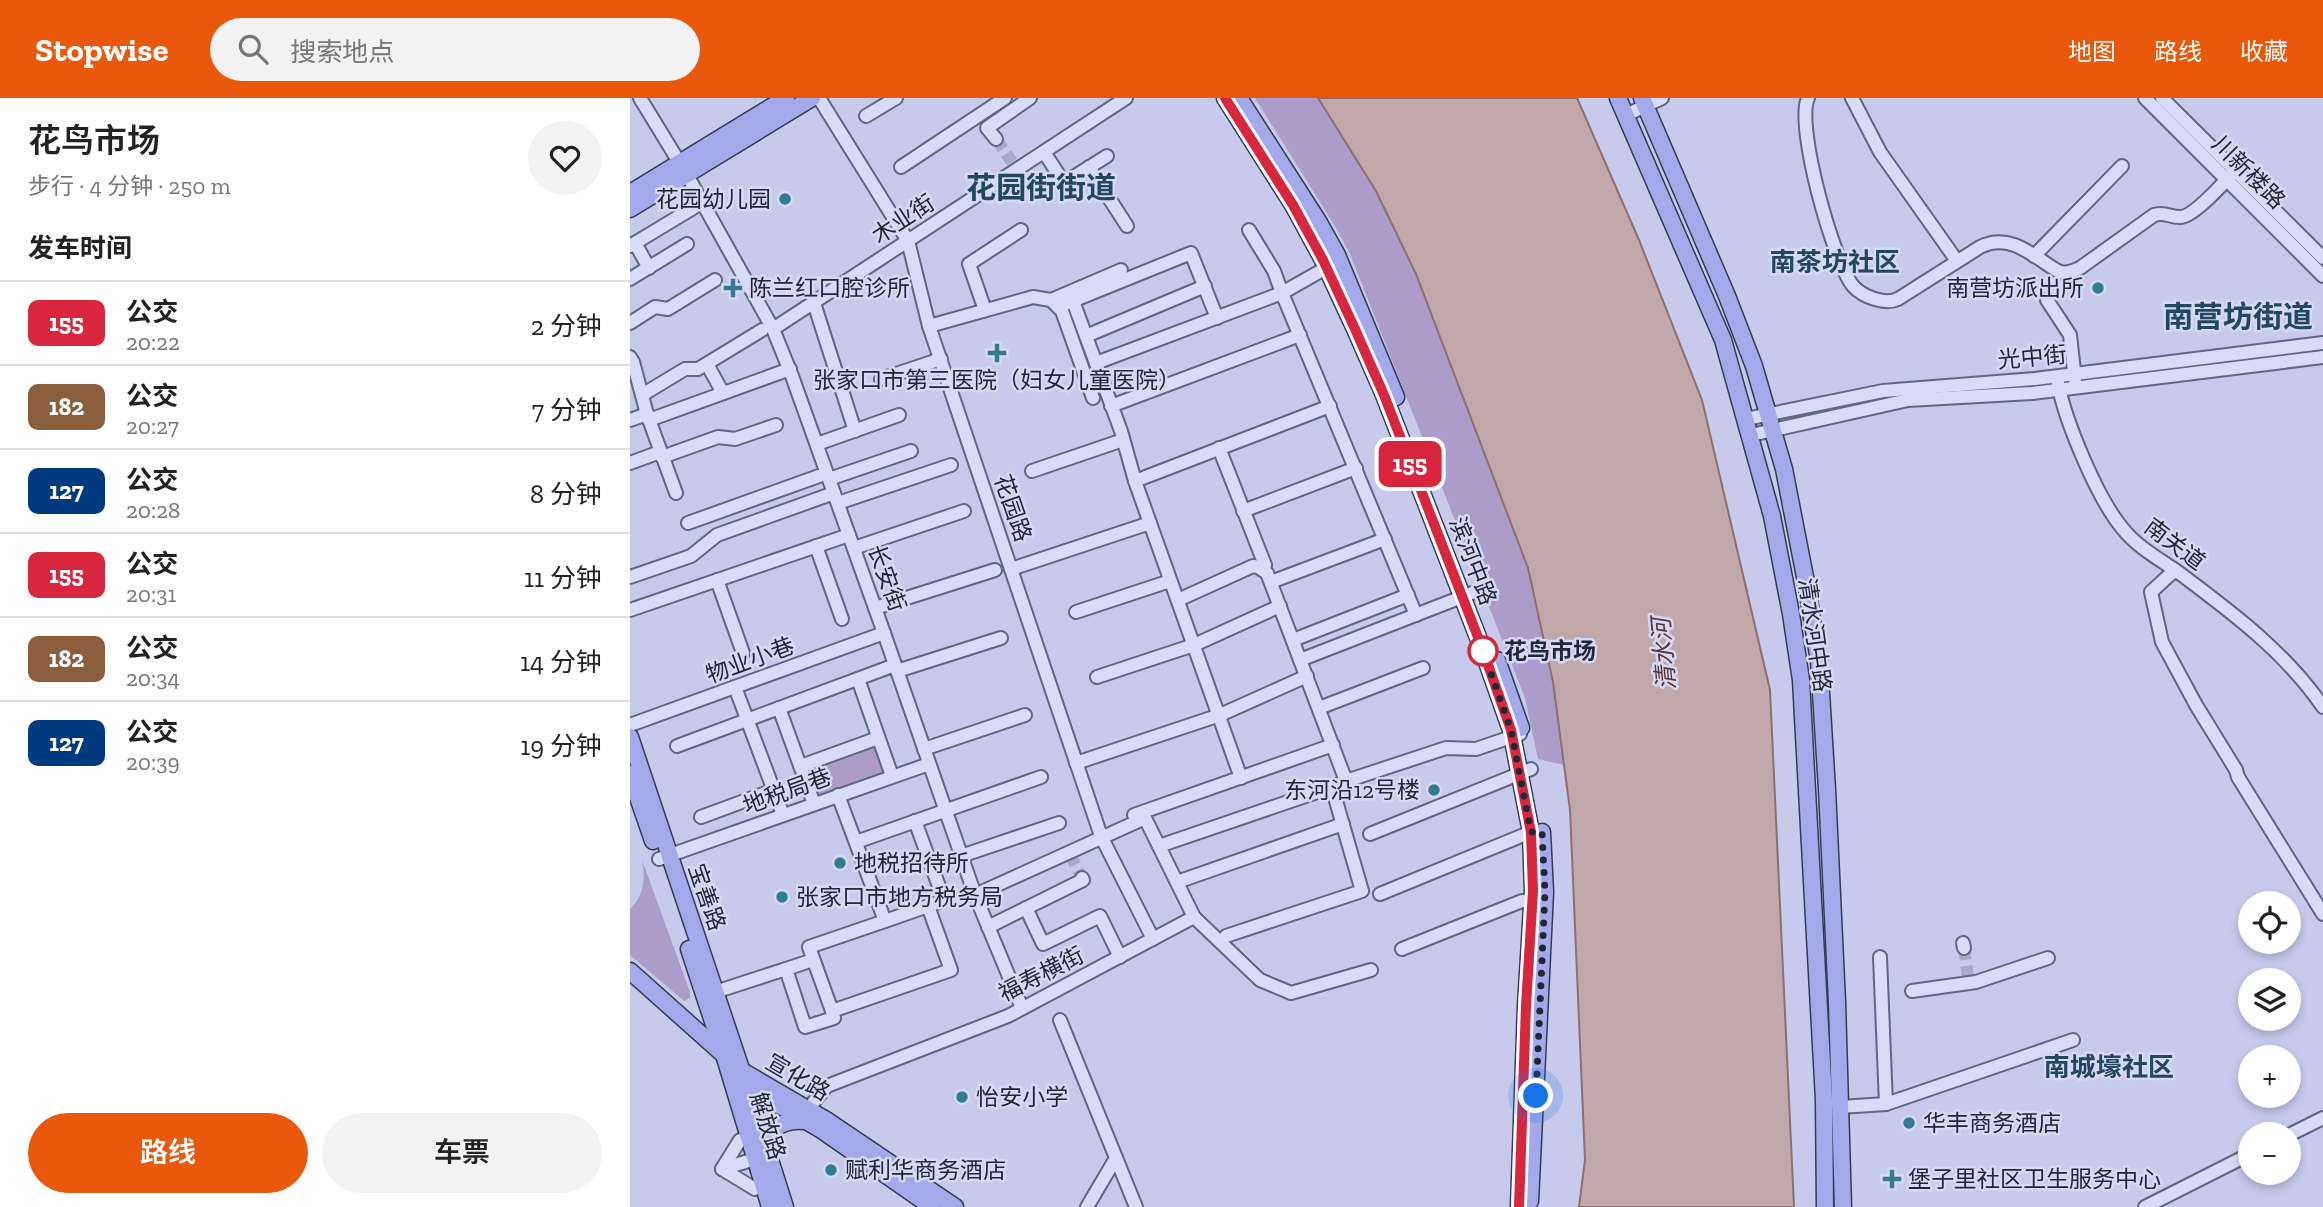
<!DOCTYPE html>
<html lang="zh">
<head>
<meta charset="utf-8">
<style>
	:root { --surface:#fff; --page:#f2f2f2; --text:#222; --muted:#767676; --line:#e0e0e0; --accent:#ea580c }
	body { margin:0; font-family:"Zilla Slab","Noto Sans SC",serif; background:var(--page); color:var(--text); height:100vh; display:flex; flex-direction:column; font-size:26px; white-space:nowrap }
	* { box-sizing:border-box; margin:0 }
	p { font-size:23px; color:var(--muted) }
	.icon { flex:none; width:38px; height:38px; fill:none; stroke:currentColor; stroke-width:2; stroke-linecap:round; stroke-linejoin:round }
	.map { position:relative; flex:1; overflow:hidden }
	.sheet { display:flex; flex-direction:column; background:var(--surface); width:630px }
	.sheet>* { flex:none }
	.badge { padding:0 14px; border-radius:10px; font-size:24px; line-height:46px }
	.controls { position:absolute; left:1608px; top:793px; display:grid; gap:14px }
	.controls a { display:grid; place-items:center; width:63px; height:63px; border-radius:50%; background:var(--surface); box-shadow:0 4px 10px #0003; font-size:35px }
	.you { position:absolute; width:35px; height:35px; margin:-18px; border:5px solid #fff; border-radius:50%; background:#1a73e8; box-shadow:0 0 0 10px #1a73e833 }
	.map>.badge { position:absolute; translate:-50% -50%; box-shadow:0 0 0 4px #fff }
	h2 { padding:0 28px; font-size:26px; line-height:63px }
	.round { display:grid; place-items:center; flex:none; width:74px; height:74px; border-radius:37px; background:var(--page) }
	.overview { display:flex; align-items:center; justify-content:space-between; height:119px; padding:0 28px }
	h1 { font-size:33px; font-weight:600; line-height:52px }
	.action { display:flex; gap:14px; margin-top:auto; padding:14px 28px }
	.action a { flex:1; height:80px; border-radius:42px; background:var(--accent); color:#fff; font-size:28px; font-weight:600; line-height:80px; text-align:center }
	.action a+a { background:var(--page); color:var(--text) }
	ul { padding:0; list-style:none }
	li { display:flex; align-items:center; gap:21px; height:84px; padding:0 28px; border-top:2px solid var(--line) }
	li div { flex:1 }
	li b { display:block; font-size:26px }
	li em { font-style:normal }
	li .badge { min-width:77px; font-weight:700; text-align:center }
	header { display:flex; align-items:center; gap:42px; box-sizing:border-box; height:98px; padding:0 35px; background:var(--accent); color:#fff }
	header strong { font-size:33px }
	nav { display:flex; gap:38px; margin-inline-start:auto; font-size:24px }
	.search { width:490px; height:63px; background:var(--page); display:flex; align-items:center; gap:18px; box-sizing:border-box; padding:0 24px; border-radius:38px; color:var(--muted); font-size:26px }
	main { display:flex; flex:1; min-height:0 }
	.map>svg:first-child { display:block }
	.green { fill:#ab9cc9 }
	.water { fill:#c0a8aa; stroke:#8e6f70; stroke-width:2 }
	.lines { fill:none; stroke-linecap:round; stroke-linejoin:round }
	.minor-tunnel { stroke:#a6a9c7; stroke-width:12; stroke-dasharray:12 6; stroke-linecap:butt }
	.minor-casing { stroke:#5e6886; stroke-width:16 }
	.major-casing { stroke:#323c54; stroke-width:19 }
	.minor { stroke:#dadcf7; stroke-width:12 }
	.major { stroke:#a3a9eb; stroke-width:16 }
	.line-casing { stroke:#fff; stroke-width:16 }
	.line { stroke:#d7263d; stroke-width:10 }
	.walk { stroke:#202737; stroke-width:7; stroke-dasharray:0 12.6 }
	.poi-dot { fill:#327c91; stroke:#d7d8f3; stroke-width:2.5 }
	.stop-dot { fill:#fff; stroke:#d7263d; stroke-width:3.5 }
	.labels { text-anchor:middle; stroke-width:5; stroke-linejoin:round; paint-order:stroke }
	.street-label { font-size:23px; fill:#202737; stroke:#d7d8f3 }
	.poi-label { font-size:23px; fill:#202737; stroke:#d7d8f3; text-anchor:start }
	.stop-label { font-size:23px; font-weight:bold; fill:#202737; stroke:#d7d8f3; text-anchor:start }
	.water-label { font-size:24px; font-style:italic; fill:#563731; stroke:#d7d8f3 }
	.quarter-label { font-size:26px; font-weight:bold; fill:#234661; stroke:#d7d8f3 }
	.district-label { font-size:30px; font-weight:bold; fill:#234661; stroke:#d7d8f3 }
</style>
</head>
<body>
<header>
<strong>Stopwise</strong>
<div class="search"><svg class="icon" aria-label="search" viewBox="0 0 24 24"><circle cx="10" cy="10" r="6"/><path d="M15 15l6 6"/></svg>搜索地点</div>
<nav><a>地图</a><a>路线</a><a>收藏</a></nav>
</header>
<main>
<section class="sheet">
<div class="overview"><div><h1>花鸟市场</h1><p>步行 · 4 分钟 · 250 m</p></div><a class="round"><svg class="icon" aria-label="heart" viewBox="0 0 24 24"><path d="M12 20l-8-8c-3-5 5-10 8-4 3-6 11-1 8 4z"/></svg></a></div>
<h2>发车时间</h2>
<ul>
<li><span class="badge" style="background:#d7263d;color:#fff">155</span><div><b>公交</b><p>20:22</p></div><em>2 分钟</em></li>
<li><span class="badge" style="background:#8b5e3c;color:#fff">182</span><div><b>公交</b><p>20:27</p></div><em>7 分钟</em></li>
<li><span class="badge" style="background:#003b80;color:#fff">127</span><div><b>公交</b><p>20:28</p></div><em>8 分钟</em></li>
<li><span class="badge" style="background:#d7263d;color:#fff">155</span><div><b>公交</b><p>20:31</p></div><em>11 分钟</em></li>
<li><span class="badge" style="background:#8b5e3c;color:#fff">182</span><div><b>公交</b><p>20:34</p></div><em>14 分钟</em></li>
<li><span class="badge" style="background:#003b80;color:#fff">127</span><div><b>公交</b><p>20:39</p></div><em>19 分钟</em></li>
</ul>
<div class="action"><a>路线</a><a>车票</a></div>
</section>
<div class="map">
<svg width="1693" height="1109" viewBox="0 0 1693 1109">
	<rect width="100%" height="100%" fill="#c7caeb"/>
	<g class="green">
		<polygon points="625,0 688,0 746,93 786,176 898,470 923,584 934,667 908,661 895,600 720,156 705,128"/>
		<polygon points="246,644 257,677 187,701 176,669"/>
		<path d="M12,762L60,894V900L54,903L0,857V811C14,798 16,780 12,762Z"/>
	</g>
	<polygon class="water" points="688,0 947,0 1009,142 1072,302 1140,592 1164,1109 949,1109 955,1062 940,712 923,584 898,470 786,176 746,93"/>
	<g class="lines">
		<g class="minor-tunnel">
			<polyline points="366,41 382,64"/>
			<polyline points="440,756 452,780"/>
			<polyline points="1334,850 1338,879"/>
		</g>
		<defs>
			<g id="minor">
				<polyline points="10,0 57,77 143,231 162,278 254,535 345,797 392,910"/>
				<polyline points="189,0 278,143 299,228 471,738 523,841"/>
				<path d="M1178,0C1165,28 1204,165 1223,188C1233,199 1255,207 1268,201L1350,149C1379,134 1402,157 1426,172C1435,177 1440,174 1450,170L1524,117C1535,113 1541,120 1551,119C1565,118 1595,83 1605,73"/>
				<polyline points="1222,0 1250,54 1327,163"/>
				<polyline points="1515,0 1693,178"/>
				<polyline points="1532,0 1693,160"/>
				<polyline points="996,17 1032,0"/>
				<polyline points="236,18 266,0"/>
				<polyline points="366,41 357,30 400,0"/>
				<polyline points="414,54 434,85 477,58"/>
				<polyline points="271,69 375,0"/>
				<polyline points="459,69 497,128"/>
				<polyline points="619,132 644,173 652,195 703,166"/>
				<polyline points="5,145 19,170"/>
				<polyline points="0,148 63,110"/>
				<polyline points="1404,158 1492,68"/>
				<polyline points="0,181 57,146"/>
				<polyline points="421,202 491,172"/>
				<polyline points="1417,202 1440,237 1445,282"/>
				<polyline points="443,203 491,333 505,383 611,680"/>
				<polyline points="184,205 225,333"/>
				<polyline points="435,206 561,155 587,220"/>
				<polyline points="355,212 339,166 391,132"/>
				<polyline points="0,225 25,209 38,211 85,182"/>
				<polyline points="299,228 403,199 421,202 432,213 463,300"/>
				<polyline points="143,231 496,0"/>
				<polyline points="456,238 575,188"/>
				<polyline points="0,259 3,264 17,316 46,395"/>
				<polyline points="466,265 652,195 786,517"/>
				<polyline points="77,266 93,295"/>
				<polyline points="251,281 311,261"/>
				<path d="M1428,285C1435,323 1468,402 1493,431C1509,451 1533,463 1552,477C1604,516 1656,555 1693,609"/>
				<polyline points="12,297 55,271 68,271 132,232"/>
				<polyline points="481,308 670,237"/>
				<polyline points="1116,321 1253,293 1405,281 1693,245"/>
				<polyline points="0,322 17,316"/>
				<polyline points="19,322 160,271"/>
				<polyline points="1121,337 1278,302 1402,295 1693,259"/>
				<polyline points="187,346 269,317"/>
				<polyline points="589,350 635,467 633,472"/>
				<polyline points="32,359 88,339 105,341 146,327"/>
				<polyline points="0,365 30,354"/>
				<polyline points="402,373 493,342"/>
				<polyline points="199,381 281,353"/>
				<polyline points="505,383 700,308"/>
				<polyline points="208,405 321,367"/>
				<polyline points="613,413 726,370"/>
				<polyline points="58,425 189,378"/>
				<polyline points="186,448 212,521"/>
				<polyline points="224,450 334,413"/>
				<polyline points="381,471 520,425"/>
				<polyline points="1545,472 1521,494 1532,544 1566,607 1606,672 1608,679 1693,816"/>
				<polyline points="0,479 61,458 87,437 204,395"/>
				<polyline points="87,482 113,555"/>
				<polyline points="641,484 755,441"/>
				<polyline points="548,502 623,468 628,469 637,475 716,683 702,689 732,793 596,838"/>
				<polyline points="245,510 365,472"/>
				<polyline points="0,512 219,437"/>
				<polyline points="446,514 540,483"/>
				<polyline points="663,542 778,497"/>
				<polyline points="670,562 842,495"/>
				<polyline points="267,573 371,540"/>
				<polyline points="467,579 564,547 650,508"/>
				<polyline points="228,581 262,678"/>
				<polyline points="105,589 153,717"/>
				<polyline points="149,610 184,706"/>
				<polyline points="689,610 793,570"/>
				<polyline points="0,627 254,535"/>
				<polyline points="47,648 265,567"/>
				<polyline points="294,651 395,617"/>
				<polyline points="446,665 590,617 677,578"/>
				<polyline points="171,668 248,640"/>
				<polyline points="716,683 816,650 846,651 890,636"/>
				<polyline points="504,717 703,647"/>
				<polyline points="71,719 144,692"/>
				<polyline points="285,723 314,802 298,808"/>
				<polyline points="740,736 901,671"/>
				<polyline points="226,744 411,679"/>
				<polyline points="529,748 702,689"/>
				<polyline points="331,758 429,725"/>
				<polyline points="29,761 299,666"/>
				<polyline points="547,784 713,726"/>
				<polyline points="750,796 901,734 909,734"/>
				<polyline points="396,810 413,846 470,818 490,859"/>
				<polyline points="564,819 630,882 661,895 741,872"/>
				<polyline points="358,829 453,782 452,780"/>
				<polyline points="1333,845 1334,850"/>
				<polyline points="772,851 892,803 910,804"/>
				<polyline points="1250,859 1256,1006"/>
				<polyline points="156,871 183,862"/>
				<polyline points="1282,893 1346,884 1418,860"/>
				<polyline points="85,894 156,871 175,929 204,920 202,913 321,872 298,808 255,823 208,697"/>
				<polyline points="202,913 179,849 255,823"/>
				<polyline points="430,922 506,1109"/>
				<polyline points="1210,1009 1256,1006 1443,942"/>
				<polyline points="178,1011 197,988 378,918 564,819 515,720 345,797"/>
				<polyline points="1659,1037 1693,1020"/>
				<polyline points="110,1042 92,1071 125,1091"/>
				<polyline points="92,1071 125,1061"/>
				<polyline points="457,1109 486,1060"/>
				<polyline points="1515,1109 1620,1056"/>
			</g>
			<g id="major">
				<polyline points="595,0 663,107 693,162 725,231 754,297 851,547 881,632 901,734 903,793 896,908 889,1109"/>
				<polyline points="609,0 688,123 707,157 766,299"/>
				<polyline points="988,0 1093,242 1142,418 1161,516 1171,582 1175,656 1194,1002 1195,1109"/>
				<polyline points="1012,0 1097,198 1124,268 1154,371 1176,484 1189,563 1197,691 1207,904 1213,1109"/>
				<polyline points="0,95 156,0"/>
				<polyline points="0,111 182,0"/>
				<polyline points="867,562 891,630"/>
				<polyline points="0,639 117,989 155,1109"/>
				<polyline points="0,676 23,743"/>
				<polyline points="59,851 95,960 140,1109"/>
				<polyline points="0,873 112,973 196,1022 325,1109"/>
				<polyline points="115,987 190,1031 302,1109"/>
				<path d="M137,1050L139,1035C151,1025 159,1022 174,1023"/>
				<polyline points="900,1103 915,794 912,734"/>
			</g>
		</defs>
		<use href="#minor" class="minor-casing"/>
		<use href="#major" class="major-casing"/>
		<use href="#minor" class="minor"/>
		<use href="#major" class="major"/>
	</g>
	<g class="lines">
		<defs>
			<polyline id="line" points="595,0 663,107 693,162 725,231 754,297 851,547 881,632 901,734 903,793 896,908 889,1109"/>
		</defs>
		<use href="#line" class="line-casing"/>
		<use href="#line" class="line"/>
		<polyline class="walk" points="853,553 851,547 881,632 901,734 912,734 915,794 906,998"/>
	</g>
	<g class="poi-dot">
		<circle cx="155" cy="101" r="7"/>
		<path d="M99.5 179.5h7v7h7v7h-7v7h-7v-7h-7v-7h7z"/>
		<circle cx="1468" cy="190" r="7"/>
		<path d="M363.5 244.5h7v7h7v7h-7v7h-7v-7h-7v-7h7z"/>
		<circle cx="804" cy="692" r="7"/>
		<circle cx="210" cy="765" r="7"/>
		<circle cx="152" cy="799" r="7"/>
		<circle cx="332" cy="999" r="7"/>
		<circle cx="1279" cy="1025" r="7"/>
		<circle cx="201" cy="1072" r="7"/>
		<path d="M1258.5 1070.5h7v7h7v7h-7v7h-7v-7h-7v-7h7z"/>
	</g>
	<circle class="stop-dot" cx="853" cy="553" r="14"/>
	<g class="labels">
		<g class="street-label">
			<text transform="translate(1619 74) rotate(45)" y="8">川新楼路</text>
			<text transform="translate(273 121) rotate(-33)" y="8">木业街</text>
			<text transform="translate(1402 259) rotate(-5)" y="8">光中街</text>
			<text transform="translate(383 410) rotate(71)" y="8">花园路</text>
			<text transform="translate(1545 446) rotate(37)" y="8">南关道</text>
			<text transform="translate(843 463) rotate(69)" y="8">滨河中路</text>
			<text transform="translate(257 480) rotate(70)" y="8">长安街</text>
			<text transform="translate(1185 537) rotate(82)" y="8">清水河中路</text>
			<text transform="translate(120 562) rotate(-20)" y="8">物业小巷</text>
			<text transform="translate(157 693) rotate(-20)" y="8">地税局巷</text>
			<text transform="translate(77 799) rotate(71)" y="8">宝善路</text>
			<text transform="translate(411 876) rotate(-27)" y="8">福寿横街</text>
			<text transform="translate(168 979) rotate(30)" y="8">宣化路</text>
			<text transform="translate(138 1028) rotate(73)" y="8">解放路</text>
		</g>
		<g class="poi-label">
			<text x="141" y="109" text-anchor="end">花园幼儿园</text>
			<text x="119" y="198">陈兰红口腔诊所</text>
			<text x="1454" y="198" text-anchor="end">南营坊派出所</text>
			<text x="367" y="290" text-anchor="middle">张家口市第三医院（妇女儿童医院）</text>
			<text x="790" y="700" text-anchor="end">东河沿12号楼</text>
			<text x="224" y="773">地税招待所</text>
			<text x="166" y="807">张家口市地方税务局</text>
			<text x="346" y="1007">怡安小学</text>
			<text x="1293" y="1033">华丰商务酒店</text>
			<text x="215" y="1080">赋利华商务酒店</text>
			<text x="1278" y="1089">堡子里社区卫生服务中心</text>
		</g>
		<g class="stop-label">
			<text x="874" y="561">花鸟市场</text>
		</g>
		<g class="water-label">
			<text transform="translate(1034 556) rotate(-95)" y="8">清水河</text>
		</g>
		<g class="quarter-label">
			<text x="1205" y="173">南茶坊社区</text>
			<text x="1479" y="978">南城壕社区</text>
		</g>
		<g class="district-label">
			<text x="411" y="100">花园街街道</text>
			<text x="1608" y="229">南营坊街道</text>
		</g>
	</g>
</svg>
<div class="controls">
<a><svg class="icon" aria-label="locate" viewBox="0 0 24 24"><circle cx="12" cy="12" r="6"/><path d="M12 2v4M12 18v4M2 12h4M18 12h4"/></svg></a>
<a><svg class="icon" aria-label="layers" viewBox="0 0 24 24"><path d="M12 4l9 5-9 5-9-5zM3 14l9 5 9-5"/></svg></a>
<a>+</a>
<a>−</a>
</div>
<div class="you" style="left:906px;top:998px"></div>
<b class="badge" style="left:780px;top:366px;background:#d7263d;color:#fff">155</b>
</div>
</main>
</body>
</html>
